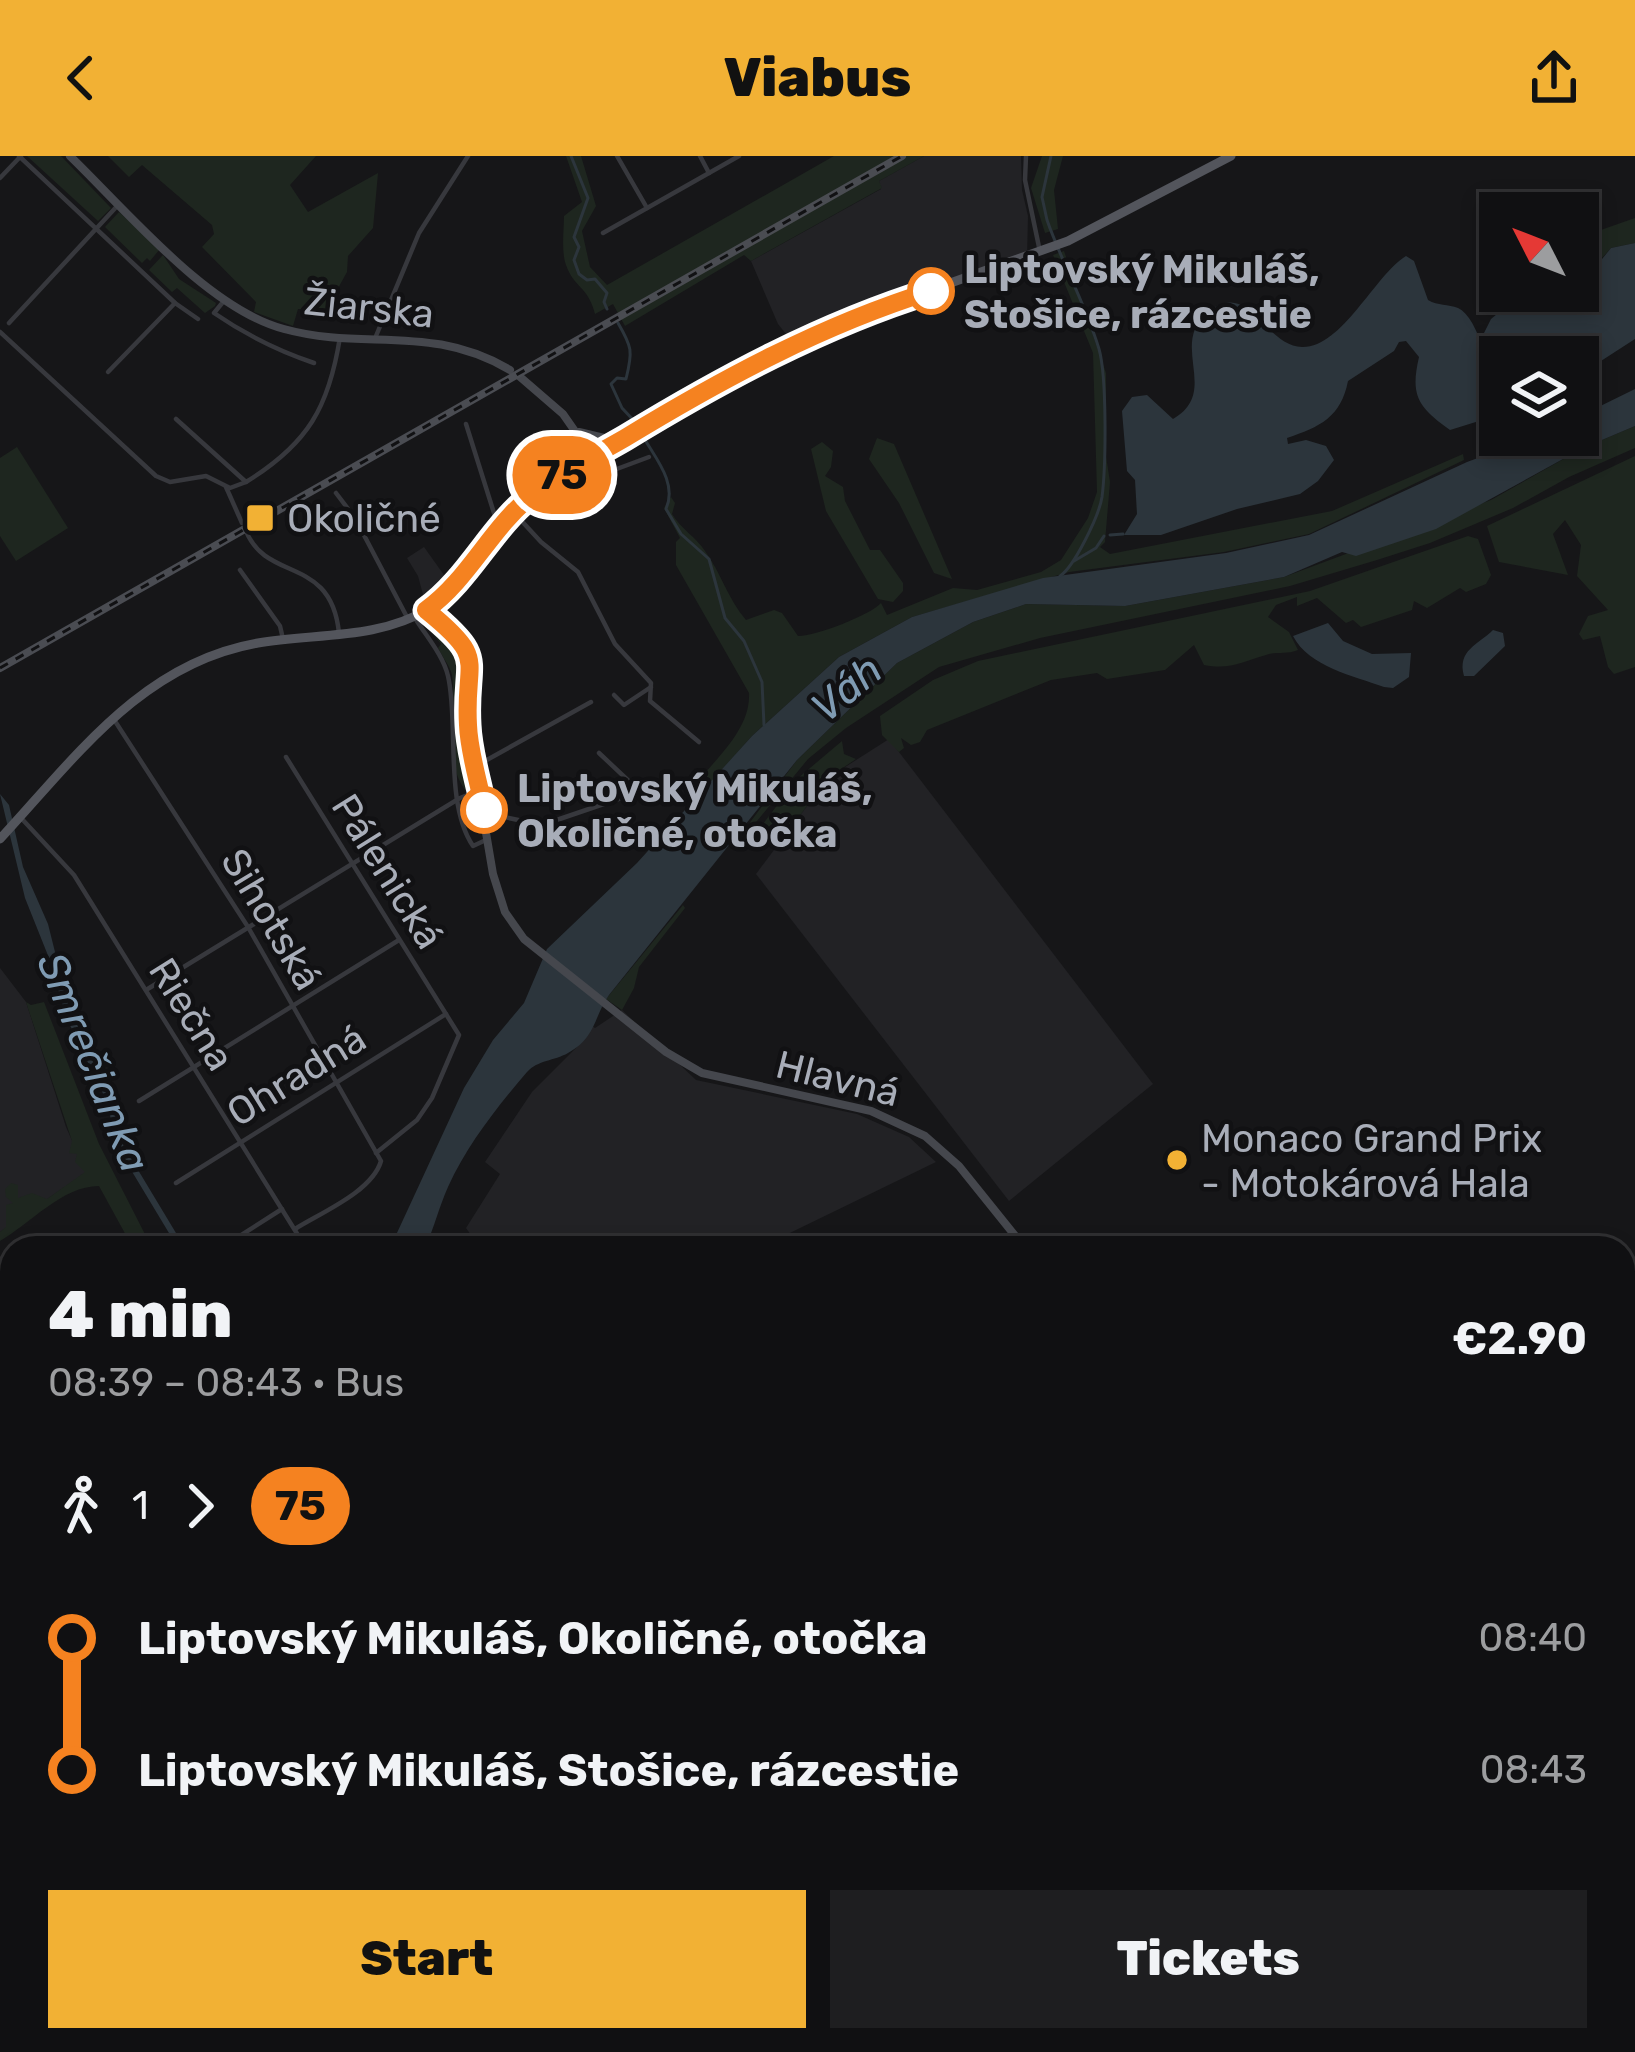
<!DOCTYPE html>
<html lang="en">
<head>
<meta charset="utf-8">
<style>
	:root { --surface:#101012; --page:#1e1e20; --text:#f1f3f6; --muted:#9c9d9f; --line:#303032; --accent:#f2b134 }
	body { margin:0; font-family:Rubik,sans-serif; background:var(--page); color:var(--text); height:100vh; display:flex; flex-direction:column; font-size:45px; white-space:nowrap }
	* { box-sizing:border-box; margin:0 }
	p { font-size:39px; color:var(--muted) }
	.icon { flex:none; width:66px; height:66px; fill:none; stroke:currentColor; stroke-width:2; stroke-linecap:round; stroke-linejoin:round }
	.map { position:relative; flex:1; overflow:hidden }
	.drawer { position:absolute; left:0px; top:1080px; width:1635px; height:816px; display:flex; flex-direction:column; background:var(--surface); border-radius:36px 36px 0 0; box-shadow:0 6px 18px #0003,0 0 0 3px var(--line) }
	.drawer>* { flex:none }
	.badge { padding:0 24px; border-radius:39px; font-size:42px; line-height:78px }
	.needle { width:78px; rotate:312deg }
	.controls { position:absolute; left:1479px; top:36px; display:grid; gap:24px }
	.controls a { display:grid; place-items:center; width:120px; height:120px; border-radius:0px; background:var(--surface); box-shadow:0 6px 18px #0003,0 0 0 3px var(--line); font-size:60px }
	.map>.badge { position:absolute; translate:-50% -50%; box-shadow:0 0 0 6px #fff }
	.legs { display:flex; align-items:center; gap:18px; height:132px; padding:0 48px; font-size:39px }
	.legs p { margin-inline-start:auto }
	.headline { display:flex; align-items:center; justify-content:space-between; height:204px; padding:0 48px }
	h1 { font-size:66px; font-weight:800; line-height:90px }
	.button { display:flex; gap:24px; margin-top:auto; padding:24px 48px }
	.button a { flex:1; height:138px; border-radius:0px; background:var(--accent); color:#111; font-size:48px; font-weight:800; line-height:138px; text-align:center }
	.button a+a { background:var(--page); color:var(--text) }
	ul { padding:0 48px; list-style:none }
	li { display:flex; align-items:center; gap:42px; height:132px; font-size:45px }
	li i { display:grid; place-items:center; width:18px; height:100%; margin:0 15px; background:currentColor }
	li i::after { content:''; width:30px; height:30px; margin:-15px; border:9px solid; border-radius:50%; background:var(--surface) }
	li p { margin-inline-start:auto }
	li:first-child i { background:linear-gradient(#0000 50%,currentColor 0) }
	li:last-child i { background:linear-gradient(currentColor 50%,#0000 0) }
	header { display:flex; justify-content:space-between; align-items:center; height:156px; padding:0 48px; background:var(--accent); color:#111; font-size:54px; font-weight:800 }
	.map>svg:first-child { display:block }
	.built { fill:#222225 }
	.green { fill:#1e261f }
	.water { fill:#2c353c }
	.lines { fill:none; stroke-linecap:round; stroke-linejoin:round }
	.stream { stroke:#2c353c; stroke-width:3 }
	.street { stroke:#37383d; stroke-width:4.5 }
	.secondary { stroke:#45474d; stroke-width:8 }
	.primary { stroke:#53555c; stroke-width:9 }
	.highway { stroke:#63666e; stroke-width:10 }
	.rail-casing { stroke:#4a4c52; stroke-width:8 }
	.rail { stroke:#111113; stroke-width:3; stroke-dasharray:9; stroke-linecap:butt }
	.line-1-casing { stroke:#fff; stroke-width:27 }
	.line-1 { stroke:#f58220; stroke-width:18 }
	.stop-1-dot { fill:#fff; stroke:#f58220; stroke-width:6 }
	.poi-dot { fill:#f2b134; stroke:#111113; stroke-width:4.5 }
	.labels { text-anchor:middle; stroke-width:9; stroke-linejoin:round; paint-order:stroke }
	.stop-label { font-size:39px; font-weight:bold; fill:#a8adb8; stroke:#111113; text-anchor:start }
	.street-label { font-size:39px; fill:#a8adb8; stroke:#111113 }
	.poi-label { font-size:39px; fill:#a8adb8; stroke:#111113; text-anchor:start }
	.water-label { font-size:42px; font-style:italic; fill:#7f9bb3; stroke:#111113 }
</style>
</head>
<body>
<header><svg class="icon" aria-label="back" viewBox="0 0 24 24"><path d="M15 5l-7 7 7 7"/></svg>Viabus<svg class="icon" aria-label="share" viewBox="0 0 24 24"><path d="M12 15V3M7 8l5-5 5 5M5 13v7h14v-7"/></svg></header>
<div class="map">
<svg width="1635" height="1896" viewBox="0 0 1635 1896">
	<rect width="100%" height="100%" fill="#161618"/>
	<g class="built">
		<polygon points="924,0 1021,0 1022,34 1028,60 1027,102 794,188 778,168 751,105 881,33 879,25"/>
		<polygon points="424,391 449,426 425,446 418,420 407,402"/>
		<polygon points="889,583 1153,928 1009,1045 756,718 828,622"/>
		<polygon points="0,812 26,846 66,971 86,1016 0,1076"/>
		<polygon points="622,854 696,924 857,958 909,981 936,1006 759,1092 480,1092 466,1072 500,1018 485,1006 532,936 579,889 588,867 595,872"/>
		<polygon points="0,1208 12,1223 12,1707 0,1699"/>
		<polygon points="12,1733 12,1875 0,1858 0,1758"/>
	</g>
	<g class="green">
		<polygon points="27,0 61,0 111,52 98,65"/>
		<polygon points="108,0 316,0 290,29 308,56 378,17 373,72 348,100 347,116 326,154 298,153 293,170 254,156 256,146 202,91 214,78 212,69 142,9 129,21"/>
		<path d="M566,0H581L596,50L582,75L590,111L607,129L834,0H924L879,25L882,32L751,105L744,99L625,170L613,148L595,158C588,130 574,132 566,109C561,95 564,74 564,60L582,46Z"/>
		<polygon points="1042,0 1063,0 1054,34 1058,73 1045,77 1031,32"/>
		<polygon points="119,56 159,94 150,105 147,102 142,107 105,71"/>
		<polygon points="1635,62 1635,87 1611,92 1601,103 1596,98 1578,103 1578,82"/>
		<path d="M1064,95L1106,217V300L1110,326L1105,386L1100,391L1110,398L1332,355L1463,298L1464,304L1309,378L1224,396L1069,416L912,461L839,501L752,580L691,648L685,643C705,610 751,579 749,537L676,409V386L680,382L664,352L671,341L675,347L672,358C681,373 696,381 705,395C721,417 728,443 746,464L774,454L782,457L798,480C813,481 871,459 881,447L887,459L953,432L977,434L1041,416L1061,404L1088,362L1097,336L1093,197L1053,99Z"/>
		<polygon points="163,99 179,123 216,147 215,150 205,157 177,132 172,136 149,114"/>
		<polygon points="1635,270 1635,292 1569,321 1513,352 1430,387 1377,404 1290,430 1040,482 939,511 846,572 808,603 743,682 739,681 797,604 897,507 973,466 1026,448 1125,450 1284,421 1491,344 1583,292"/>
		<polygon points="877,282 894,288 952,423 934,417 899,347 869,303"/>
		<polygon points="822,286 833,295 831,311 825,320 843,331 845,345 870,394 880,394 903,427 903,435 893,446 878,443 826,355 811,293"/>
		<polygon points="17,291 68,372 16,405 0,380 0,302"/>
		<polygon points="1635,300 1635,511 1614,518 1608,511 1600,480 1583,484 1579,478 1588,460 1608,454 1577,420 1581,389 1565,364 1553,378 1568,419 1499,406 1487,370"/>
		<path d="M1468,380L1478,383L1491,419L1486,428L1466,436L1460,432L1427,452L1414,445L1412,454L1361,471L1353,464L1346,467L1317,442L1297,450V441L1276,449L1268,461L1289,476L1298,494C1286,499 1277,495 1266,499C1242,506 1230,514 1204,509L1194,489L1165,514L1107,523L1097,517L1051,524L927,574L920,586L911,589L901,582L904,592L899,596L882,579L880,560L933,524L978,505L1310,435Z"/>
		<path d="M423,466C478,473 463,530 465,569C466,588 471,607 474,626L466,635C442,605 457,552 452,519C450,510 442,500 438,492L441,488Z"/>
		<polygon points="842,585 844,598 856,603 828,622 783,682 753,681 797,623"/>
		<polygon points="683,749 685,752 639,811 634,832 622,854 606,843"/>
		<path d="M26,846L31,849L44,846L99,988L152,1092H133L99,1030C62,1030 30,1068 0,1085V1076L6,1071V1049L13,1047L6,1041L5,1033L11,1027L18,1029V1042L32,1037L47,1043L85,1016L75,1006L77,998L69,997L72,985Z"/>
		<polygon points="537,1884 682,1884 690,1896 512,1896"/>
	</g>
	<g class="water">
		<polygon points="1635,87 1635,183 1587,214 1586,222 1578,227 1578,201 1500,201 1500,231 1484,177 1491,163 1525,135 1578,135 1578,103 1596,98 1602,103 1611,92"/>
		<path d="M1406,100L1414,105L1428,144C1438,150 1448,148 1458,152C1479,161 1492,222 1495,244L1479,265L1450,274C1418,251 1410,240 1419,201L1406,185L1399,186L1394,195L1348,225C1341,261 1320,271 1287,282L1288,288L1306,284L1326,290L1334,304L1318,325L1300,338L1237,353L1161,379H1124L1137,358L1135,324L1127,315L1122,255L1132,241L1147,239L1173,263C1221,235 1168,189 1208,156C1249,122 1264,190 1302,191C1342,192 1374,120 1406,100Z"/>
		<path d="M1635,233V270L1583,292L1436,373L1356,400L1342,396L1284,421L1125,450L1026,448L973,466L897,507L797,604L609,839C594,860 596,882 568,897C554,905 538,904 527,916C497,951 467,989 448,1031C439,1051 434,1072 425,1092H390L464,932L493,884L524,847L547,793L637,707L752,580L839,501L912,461L1043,422L1226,397L1309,379L1467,306L1540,279H1578V261Z"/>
		<path d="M1328,467L1343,485L1372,498L1411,497L1409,521L1393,532L1384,531C1354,520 1309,511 1293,480Z"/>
		<path d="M1493,474L1503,477L1505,490L1474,520H1464C1457,494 1478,489 1493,474Z"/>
		<polygon points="0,638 9,649 23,711 48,768 69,852 114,943 120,984 185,1092 178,1092 113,984 109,950 66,861 49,802 25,742"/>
		<polygon points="12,1575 12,1659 0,1685 0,1598"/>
	</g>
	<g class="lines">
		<g class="stream">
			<polyline points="571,0 588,42 574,81 579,91 574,104 579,118 587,124 595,123 607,137 604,146 607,153"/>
			<path d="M1051,0L1042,41L1047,64C1062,107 1086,149 1099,193C1107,221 1106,310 1102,341C1099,360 1074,411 1060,420"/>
			<path d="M618,167C632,191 633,195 626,223L617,222L611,228L622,252L637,268"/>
			<path d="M641,277C654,301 678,326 666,353L681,378L709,403L725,462L744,485L762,526L764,569"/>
			<polyline points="1110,379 1123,378"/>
			<polyline points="1074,405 1096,392 1104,380"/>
			<polyline points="1623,1278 1635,1273"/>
			<polyline points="1623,1329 1635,1345"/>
			<polyline points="1623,1831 1628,1835"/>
			<polyline points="1634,1841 1635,1842"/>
			<polyline points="301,1884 308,1896"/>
			<polyline points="649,1884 665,1896"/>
			<polyline points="927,1884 927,1896"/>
			<polyline points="945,1884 951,1896"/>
			<polyline points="172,1896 217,1884"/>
		</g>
		<g class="street">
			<polyline points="19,0 175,147 198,163"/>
			<polyline points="617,0 647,52"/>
			<polyline points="700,0 709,17"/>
			<polyline points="1026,0 1025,24 1039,91"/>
			<polyline points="0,22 21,0"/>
			<polyline points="603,77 739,0"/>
			<path d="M223,146L214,157C246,179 278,195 314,207"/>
			<polyline points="9,167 119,48"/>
			<polyline points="0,176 156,320 170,326 206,320 230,332 246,326"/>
			<polyline points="376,180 419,77 468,0"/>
			<polyline points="108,216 175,147"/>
			<path d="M176,263L246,326C308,288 329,251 340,181"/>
			<polyline points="466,268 499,373"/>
			<polyline points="593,301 606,317 649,301"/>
			<polyline points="226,331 242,367"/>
			<polyline points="336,337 355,362 408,463"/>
			<polyline points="517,360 541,386 578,416 615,488 651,527 650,545 699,586"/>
			<path d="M246,375C267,427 331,399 339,477"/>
			<polyline points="240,414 280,470 283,483"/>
			<path d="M415,462C426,480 443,499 448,520C459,567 444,647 473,690L488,683"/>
			<polyline points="614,539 624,549 651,531"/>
			<path d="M113,562L248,771L381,1005C372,1036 320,1057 295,1073"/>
			<polyline points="599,597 650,645"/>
			<polyline points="286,601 459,879 432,942 417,964 376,997"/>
			<polyline points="476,610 591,546"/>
			<polyline points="485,657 542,669 639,636"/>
			<polyline points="22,663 74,719 306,1092"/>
			<polyline points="146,834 460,642 480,634"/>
			<polyline points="139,945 399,784"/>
			<polyline points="176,1027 446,858"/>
			<polyline points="221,1092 282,1053"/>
			<polyline points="1623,1841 1635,1834"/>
			<polyline points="1513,1884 1522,1896"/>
		</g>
		<g class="secondary">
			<path d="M70,0C127,55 208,153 284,173C364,195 431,167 510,214"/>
			<polyline points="519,220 563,258 593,301"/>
			<polyline points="579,276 617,285"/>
			<polyline points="569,313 577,298 577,277"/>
			<polyline points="426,454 452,475 468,499 472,522 468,571 493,718 505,756 524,783 666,896 702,917 871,955 925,980 959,1010 1025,1092"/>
			<polyline points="1623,1819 1635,1832"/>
		</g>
		<path class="primary" d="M0,683C75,602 142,507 258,487C313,477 378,484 428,453C473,425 494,371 533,338L642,271L796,187L858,160L1068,85L1231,0"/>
		<g class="highway">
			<polyline points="1623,1246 1635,1242"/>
			<polyline points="1623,1257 1635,1254"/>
			<polyline points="67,1896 84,1884"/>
			<polyline points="87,1896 105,1884"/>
		</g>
		<defs>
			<polyline id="rail" points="0,512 902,0"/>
		</defs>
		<use href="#rail" class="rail-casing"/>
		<use href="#rail" class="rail"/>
	</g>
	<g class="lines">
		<defs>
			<path id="line-1" d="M484,654C479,626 469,597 468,569C464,501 489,505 426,454C469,423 490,373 531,340C559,317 594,300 625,282C722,223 822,169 931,135"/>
		</defs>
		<use href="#line-1" class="line-1-casing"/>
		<use href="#line-1" class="line-1"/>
	</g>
	<g class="stop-1-dot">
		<circle cx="931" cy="135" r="21"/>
		<circle cx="484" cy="654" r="21"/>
	</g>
	<g class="poi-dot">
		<rect x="245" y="347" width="30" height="30" rx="6"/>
		<circle cx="1177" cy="1004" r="12"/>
	</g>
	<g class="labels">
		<g class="stop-label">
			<text x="964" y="127">Liptovský Mikuláš,<tspan x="964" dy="45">Stošice, rázcestie</tspan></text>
			<text x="517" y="646">Liptovský Mikuláš,<tspan x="517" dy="45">Okoličné, otočka</tspan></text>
		</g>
		<g class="street-label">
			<text transform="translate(369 151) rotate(6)" y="14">Žiarska</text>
			<text transform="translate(388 715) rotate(58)" y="14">Pálenická</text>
			<text transform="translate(272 763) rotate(59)" y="14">Sihotská</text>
			<text transform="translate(192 858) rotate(58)" y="14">Riečna</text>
			<text transform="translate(296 919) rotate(-32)" y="14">Ohradná</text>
			<text transform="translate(838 922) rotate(14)" y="14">Hlavná</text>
		</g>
		<g class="poi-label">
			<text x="287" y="376">Okoličné</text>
			<text x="1201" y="996">Monaco Grand Prix<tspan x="1201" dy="45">- Motokárová Hala</tspan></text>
		</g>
		<g class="water-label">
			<text transform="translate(846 532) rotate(-40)" y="15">Váh</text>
			<text transform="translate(94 906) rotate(68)" y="15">Smrečianka</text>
		</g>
	</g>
</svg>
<div class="controls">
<a><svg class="needle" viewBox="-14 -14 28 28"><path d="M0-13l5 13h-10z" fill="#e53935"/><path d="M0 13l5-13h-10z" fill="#9c9d9f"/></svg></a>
<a><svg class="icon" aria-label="layers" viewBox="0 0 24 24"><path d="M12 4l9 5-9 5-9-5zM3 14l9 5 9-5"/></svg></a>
</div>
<b class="badge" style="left:562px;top:319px;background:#f58220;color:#111">75</b>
<section class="drawer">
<div class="headline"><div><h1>4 min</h1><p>08:39 – 08:43 · Bus</p></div><b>€2.90</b></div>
<div class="legs"><svg class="icon" aria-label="walk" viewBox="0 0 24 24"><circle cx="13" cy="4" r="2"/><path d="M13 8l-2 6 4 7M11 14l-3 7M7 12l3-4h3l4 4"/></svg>1<svg class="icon" aria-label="forward" viewBox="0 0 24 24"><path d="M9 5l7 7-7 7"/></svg><b class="badge" style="background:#f58220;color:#111">75</b></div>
<ul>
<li><i style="color:#f58220"></i><b>Liptovský Mikuláš, Okoličné, otočka</b><p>08:40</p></li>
<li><i style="color:#f58220"></i><b>Liptovský Mikuláš, Stošice, rázcestie</b><p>08:43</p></li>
</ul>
<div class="button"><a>Start</a><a>Tickets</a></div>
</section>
</div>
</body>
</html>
